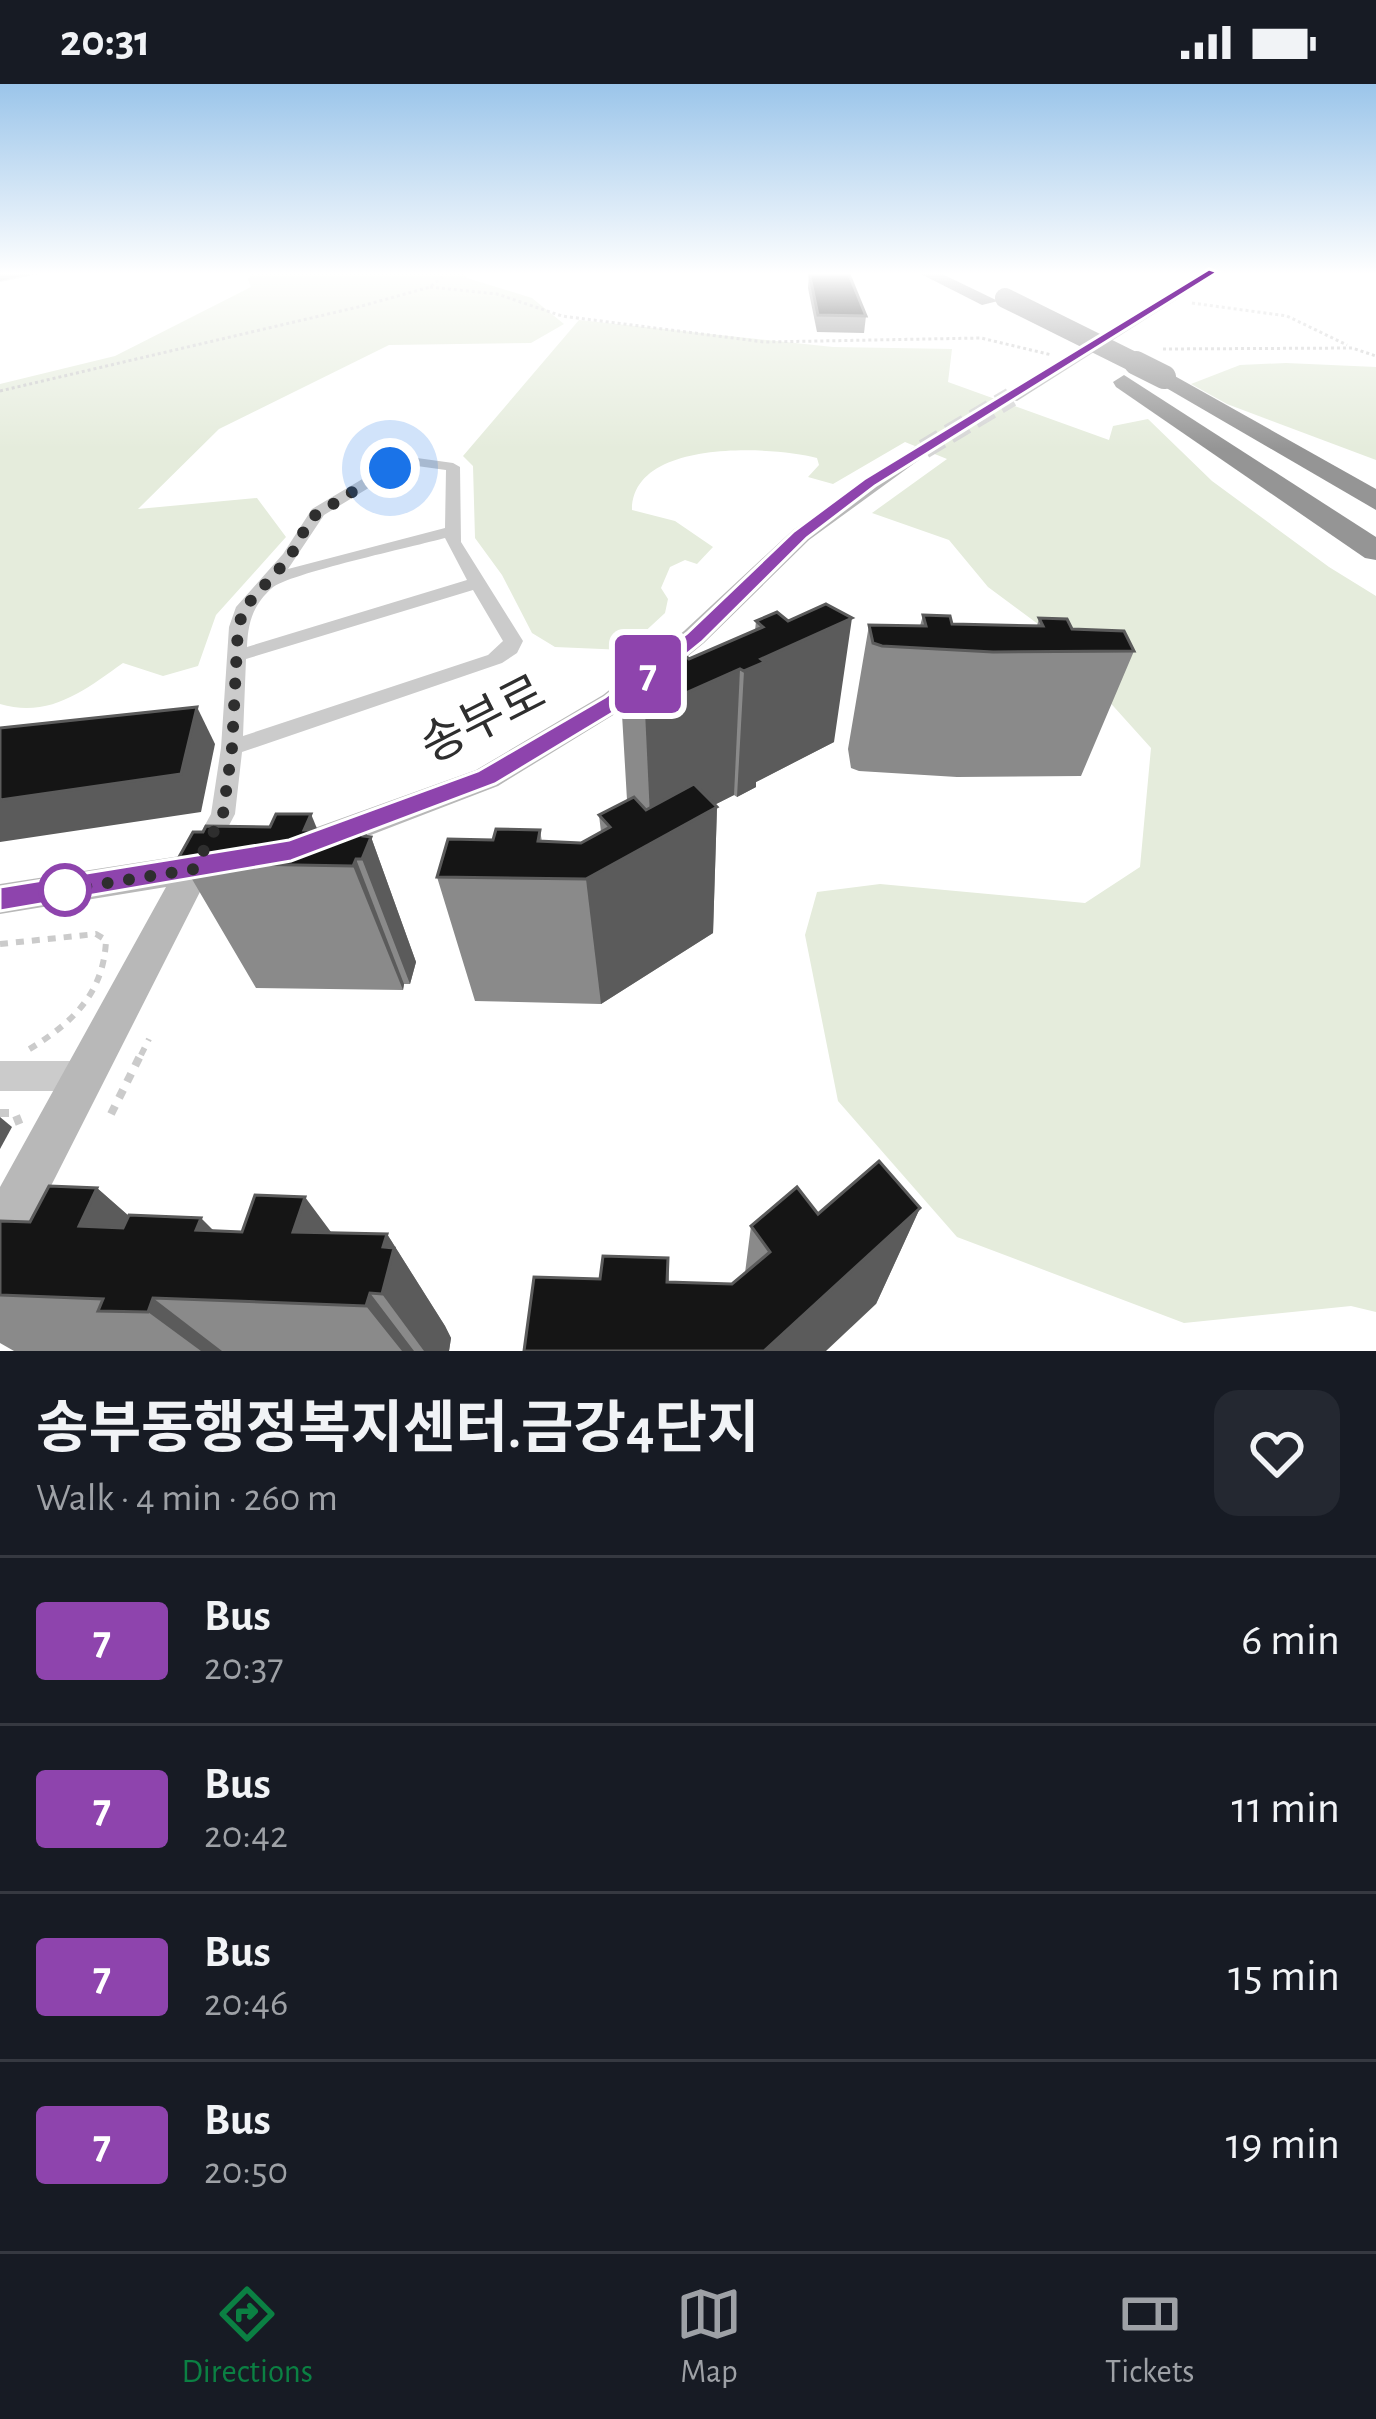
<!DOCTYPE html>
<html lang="en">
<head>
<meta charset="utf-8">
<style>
	:root { --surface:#171b24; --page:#242831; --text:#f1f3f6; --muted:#9ea1a6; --line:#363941; --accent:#0b8043 }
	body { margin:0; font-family:"Alegreya Sans","Noto Sans KR",sans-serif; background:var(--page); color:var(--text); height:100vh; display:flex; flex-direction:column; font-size:45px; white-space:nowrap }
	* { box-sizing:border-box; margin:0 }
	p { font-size:39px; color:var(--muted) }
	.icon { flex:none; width:66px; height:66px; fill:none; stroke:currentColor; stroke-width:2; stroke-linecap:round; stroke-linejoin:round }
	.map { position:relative; height:1267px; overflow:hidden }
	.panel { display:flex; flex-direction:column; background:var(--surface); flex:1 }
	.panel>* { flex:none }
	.badge { padding:0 24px; border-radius:9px; font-size:42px; line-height:78px }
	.you { position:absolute; width:60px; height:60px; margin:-30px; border:9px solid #fff; border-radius:50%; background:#1a73e8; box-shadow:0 0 0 18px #1a73e833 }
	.map>.badge { position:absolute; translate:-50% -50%; box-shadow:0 0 0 6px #fff }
	.round { display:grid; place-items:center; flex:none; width:126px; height:126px; border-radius:24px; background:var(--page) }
	.headline { display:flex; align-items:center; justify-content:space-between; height:204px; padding:0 36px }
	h1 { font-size:57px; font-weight:700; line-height:90px }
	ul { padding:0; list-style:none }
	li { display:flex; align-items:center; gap:36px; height:168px; padding:0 36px; border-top:3px solid var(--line) }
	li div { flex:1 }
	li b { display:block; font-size:45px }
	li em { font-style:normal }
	li .badge { min-width:132px; font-weight:700; text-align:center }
	.status { display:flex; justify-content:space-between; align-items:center; height:84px; padding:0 60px; background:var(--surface); direction:ltr }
	.status svg { height:33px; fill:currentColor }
	.tabs { display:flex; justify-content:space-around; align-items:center; height:168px; border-top:3px solid var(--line); background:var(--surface); font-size:33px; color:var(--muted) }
	.tabs a { display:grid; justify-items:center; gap:6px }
	.tabs .on { color:var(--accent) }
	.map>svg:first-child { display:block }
	.green { fill:#e5ecdc }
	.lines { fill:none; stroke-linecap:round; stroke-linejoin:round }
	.secondary-tunnel { stroke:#d5d5d5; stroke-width:20; stroke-dasharray:20 9; stroke-linecap:butt }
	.path-far2 { stroke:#cbcbcb; stroke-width:3; stroke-dasharray:3 3; stroke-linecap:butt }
	.path-far1 { stroke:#cbcbcb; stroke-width:6; stroke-dasharray:8 8; stroke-linecap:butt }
	.path { stroke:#cbcbcb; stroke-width:8; stroke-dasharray:9 9; stroke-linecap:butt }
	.street { fill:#cbcbcb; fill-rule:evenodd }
	.secondary { fill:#b8b8b8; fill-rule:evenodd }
	.highway { fill:#959595; fill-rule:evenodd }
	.highway-bridge-far1 { stroke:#959595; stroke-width:20 }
	.highway-bridge { stroke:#959595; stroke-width:24 }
	.wall { fill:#8a8a8a }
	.shaded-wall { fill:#5b5b5b }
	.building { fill:#151515; stroke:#5b5b5b; stroke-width:3 }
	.line { fill:#8e44ad; stroke:#fff; stroke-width:3 }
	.walk { stroke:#2e2e2e; stroke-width:12; stroke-dasharray:0 21.6 }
	.stop-dot { fill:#fff; stroke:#8e44ad; stroke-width:6 }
	.labels { text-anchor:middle; stroke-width:12; stroke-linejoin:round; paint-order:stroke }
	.street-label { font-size:48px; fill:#2e2e2e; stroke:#fff }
</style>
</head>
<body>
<div class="status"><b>20:31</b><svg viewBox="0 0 49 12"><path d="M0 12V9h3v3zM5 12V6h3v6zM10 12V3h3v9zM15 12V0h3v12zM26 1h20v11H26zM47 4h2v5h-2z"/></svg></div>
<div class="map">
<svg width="1376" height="1267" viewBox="0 0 1376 1267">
	<rect width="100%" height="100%" fill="#fff"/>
	<g class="green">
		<path d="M254,188H465L467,194L532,214L564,240L531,259L389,261L219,345L138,425L257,414L286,453L216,531L198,582L163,592L123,579C85,606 49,635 0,620V300L115,272L251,203L248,195Z"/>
		<path d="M579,236L833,263L952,265L948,298L1109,356L1113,342L1148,335L1212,397L1329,483L1376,512V1228L1351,1222L1184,1239L957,1153L838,1017L805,851L817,808L880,800L1085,819L1140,783L1151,664L1042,543L988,503L949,456L872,429L947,375L905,358L833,400L808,393L819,381L817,374C770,362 632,355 632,426L675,437L713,463L697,480L685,476L670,483L661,504L668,515L665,529L625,566L555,563L532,549L502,491L475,454L473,382L463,372Z"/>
		<polygon points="1286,279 1376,283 1376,376 1227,320 1191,300 1240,281"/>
	</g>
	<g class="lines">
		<polyline class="secondary-tunnel" points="924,365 1011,313"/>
		<g class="path-far2">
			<polyline points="430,203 497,210 562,232 764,258 981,254 1052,271"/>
			<polyline points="1192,219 1287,232 1347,261"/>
			<polyline points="1163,265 1352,264 1376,272"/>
			<polyline points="0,307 358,223 430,203 448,188"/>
		</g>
		<g class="path-far1">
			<path d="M0,860L96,850L106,856C104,910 71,940 28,966"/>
			<polyline points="141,971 149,955"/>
		</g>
		<g class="path">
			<polyline points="0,1029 15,1029 21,1044"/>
			<polyline points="111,1030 142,968"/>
		</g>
		<g class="street">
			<polygon points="29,188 49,188 0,198 0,192"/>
			<path d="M417,374L453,379L460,383L461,458L523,557L517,569L502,579L242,668L235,730L214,770L205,772L196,770L193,763L211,730L221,664L229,543L236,523L283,470L312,425L391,378ZM417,382L446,386L445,444L288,485L324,431L400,385ZM445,454L467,496L247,563C248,538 253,521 272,504C287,490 416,462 445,454ZM473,506L503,557L488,571L243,652L246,575Z"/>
			<polygon points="0,977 85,977 96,982 100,992 96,1002 85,1007 0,1007"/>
		</g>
		<g class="secondary">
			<polygon points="1204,188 1220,188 1017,317 1002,313"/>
			<polygon points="917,361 934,365 809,456 704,559 623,625 498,702 319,771 307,774 295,771 290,761 295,751 476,686 603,611 684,547 793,446"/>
			<polygon points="225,765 238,769 243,779 238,789 206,796 17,1169 0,1177 0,1103 166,803 0,830 0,800"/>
		</g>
		<g class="highway">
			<polygon points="0,188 38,188 0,197"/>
			<polygon points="917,188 938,188 998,217 982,221"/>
			<polygon points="1164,286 1376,405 1376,426 1156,298 1156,288"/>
			<polygon points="1124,291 1376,453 1376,476 1365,474 1116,303 1113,298"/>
		</g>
		<polyline class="highway-bridge-far1" points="1005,214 1142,282"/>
		<polyline class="highway-bridge" points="1136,279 1164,293"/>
	</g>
	<g class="wall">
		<polygon points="809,188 866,232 864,249 817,248 808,204"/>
		<polygon points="777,528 834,658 756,698 756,703 737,713 734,711 714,721 717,723 713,849 601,920 475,917 437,793 493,756 540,746 542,758 581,759 601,748 599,731 627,716 621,613 625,611 624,606 658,592 658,578 689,575 755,547 756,537"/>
		<polygon points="923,531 952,540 1037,542 1039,534 1134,567 1081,692 957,693 859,687 851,684 848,665 869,541 920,542"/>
		<polygon points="270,743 365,746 367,752 371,753 416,878 410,900 404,900 403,906 256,904 179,773"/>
		<polygon points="97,1104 129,1132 214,1147 387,1150 445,1242 451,1254 449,1267 14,1267 0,1259 0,1137 30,1138"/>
		<polygon points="920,1124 876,1220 600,1195 668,1174 669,1198 732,1200 745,1189 751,1142 818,1130"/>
	</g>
	<g class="shaded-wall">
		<polygon points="852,534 834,658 756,698 756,703 737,713 744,587 761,575"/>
		<polygon points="740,585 734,711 651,753 645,627"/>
		<polygon points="197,623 215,660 201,728 0,758 0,716"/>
		<polygon points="717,723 713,849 601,920 586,795"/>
		<polygon points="311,730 332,781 304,746"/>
		<polygon points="365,746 369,757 371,753 416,878 410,900 362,775 363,752"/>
		<polygon points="356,775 404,900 403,906 353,782"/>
		<polygon points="0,1033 12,1043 0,1065"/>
		<polygon points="97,1104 208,1202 79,1142"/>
		<polygon points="305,1113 377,1210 370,1209 414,1267 402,1267 366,1222 293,1148"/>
		<polygon points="920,1124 876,1220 826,1267 764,1267"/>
		<polygon points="201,1134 286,1219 196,1146"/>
		<polygon points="387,1150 445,1242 451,1254 449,1267 424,1267 382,1210 383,1163"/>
		<polygon points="153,1214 222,1267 201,1267 148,1228"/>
	</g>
	<g class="building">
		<polygon points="809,188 848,188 866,232 818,231"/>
		<polygon points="826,520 852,534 761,575 765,578 744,587 740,585 645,627 634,627 621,613 628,610 624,606 668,588 658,578 681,568 689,575 763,543 756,537 777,528 788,537"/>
		<polygon points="923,531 950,532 952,540 1043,542 1039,534 1067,535 1072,545 1124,547 1134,567 993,568 882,562 873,559 869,541 926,542"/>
		<polygon points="197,623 181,690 0,716 0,644"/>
		<polygon points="694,700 717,723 586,795 437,793 448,755 493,756 496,745 540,746 538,757 581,759 610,743 599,731 634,713 646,726"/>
		<polygon points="276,730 311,730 304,746 365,746 363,752 371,753 362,775 356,775 353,782 181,779 185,773 179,773 193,748 203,748 206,742 270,743"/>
		<polygon points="879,1077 920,1124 764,1267 524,1267 534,1193 600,1195 603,1172 668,1174 667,1198 732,1200 770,1168 751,1142 797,1103 818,1130"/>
		<polygon points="49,1102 97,1104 79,1142 123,1144 129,1131 201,1134 196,1146 242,1148 255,1111 305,1113 293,1148 387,1150 383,1163 394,1164 382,1210 370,1209 366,1222 153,1214 148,1228 98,1227 103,1215 0,1211 0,1137 30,1138"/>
	</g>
	<linearGradient id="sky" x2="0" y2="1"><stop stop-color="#9bc5ea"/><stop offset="0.52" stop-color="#fff"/><stop offset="1" stop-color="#fff" stop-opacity="0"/></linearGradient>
	<rect width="1376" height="365" fill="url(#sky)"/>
	<polygon class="line" points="1209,185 1218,188 875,402 807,454 702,558 621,624 495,700 291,777 0,827 0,803 289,756 478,687 605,613 687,549 794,447 864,395"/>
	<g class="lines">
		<polyline class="walk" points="65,806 194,785 223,730 232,664 238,543 245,523 290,473 311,434 390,384"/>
	</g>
	<circle class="stop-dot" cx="65" cy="806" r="24"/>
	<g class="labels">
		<g class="street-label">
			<text transform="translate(482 634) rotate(-27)" y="17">송부로</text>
		</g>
	</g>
</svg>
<div class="you" style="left:390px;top:384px"></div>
<b class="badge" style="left:648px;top:590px;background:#8e44ad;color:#fff">7</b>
</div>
<section class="panel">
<div class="headline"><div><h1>송부동행정복지센터.금강4단지</h1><p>Walk · 4 min · 260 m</p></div><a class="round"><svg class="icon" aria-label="heart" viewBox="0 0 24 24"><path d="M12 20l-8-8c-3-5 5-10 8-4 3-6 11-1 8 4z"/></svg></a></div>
<ul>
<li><span class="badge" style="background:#8e44ad;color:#fff">7</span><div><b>Bus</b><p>20:37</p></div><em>6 min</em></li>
<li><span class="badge" style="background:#8e44ad;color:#fff">7</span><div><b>Bus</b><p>20:42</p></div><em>11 min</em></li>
<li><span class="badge" style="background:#8e44ad;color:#fff">7</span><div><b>Bus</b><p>20:46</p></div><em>15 min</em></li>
<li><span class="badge" style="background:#8e44ad;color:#fff">7</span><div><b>Bus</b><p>20:50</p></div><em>19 min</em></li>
</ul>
</section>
<nav class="tabs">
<a class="on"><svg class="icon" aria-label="directions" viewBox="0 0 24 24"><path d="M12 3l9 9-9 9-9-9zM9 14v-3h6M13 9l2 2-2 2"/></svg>Directions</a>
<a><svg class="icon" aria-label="map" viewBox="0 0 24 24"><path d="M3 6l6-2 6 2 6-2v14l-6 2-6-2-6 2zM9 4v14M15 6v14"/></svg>Map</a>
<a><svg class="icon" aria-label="tickets" viewBox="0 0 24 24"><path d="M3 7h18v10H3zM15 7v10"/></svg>Tickets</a>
</nav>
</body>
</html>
